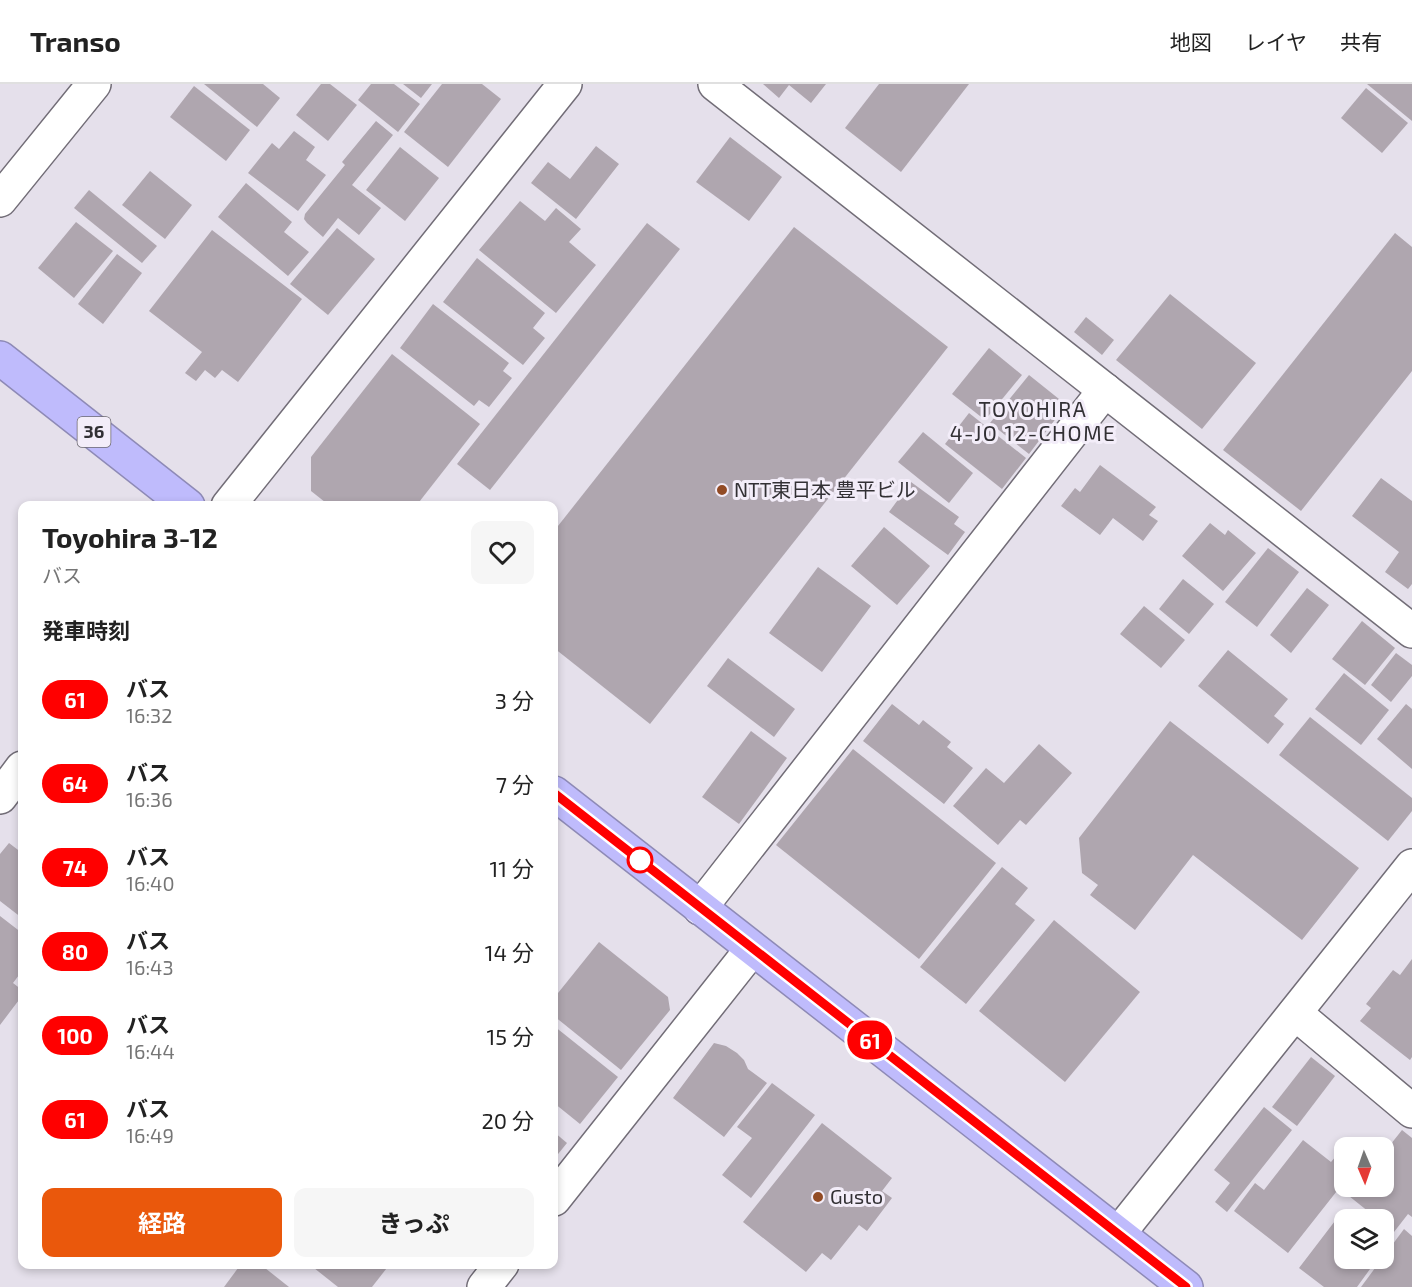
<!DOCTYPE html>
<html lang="ja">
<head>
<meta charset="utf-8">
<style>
	:root { --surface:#fff; --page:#f6f6f6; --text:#222; --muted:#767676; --line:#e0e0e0; --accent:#ea580c }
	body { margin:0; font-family:"Exo 2","Noto Sans JP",sans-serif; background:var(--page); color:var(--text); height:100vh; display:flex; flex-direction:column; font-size:22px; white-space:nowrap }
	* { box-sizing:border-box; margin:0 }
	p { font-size:20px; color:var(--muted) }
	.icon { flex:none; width:33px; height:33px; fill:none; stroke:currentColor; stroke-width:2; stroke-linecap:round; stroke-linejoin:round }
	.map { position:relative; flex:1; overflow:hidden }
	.sheet { position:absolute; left:18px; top:417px; width:540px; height:768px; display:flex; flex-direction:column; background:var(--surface); border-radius:12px; box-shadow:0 3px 9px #0003 }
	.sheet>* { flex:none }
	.badge { padding:0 12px; border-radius:20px; font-size:21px; line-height:39px }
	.needle { width:39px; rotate:178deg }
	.tools { position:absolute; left:1334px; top:1053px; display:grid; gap:12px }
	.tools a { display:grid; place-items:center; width:60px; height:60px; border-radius:12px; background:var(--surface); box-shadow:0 3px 9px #0003; font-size:30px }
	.map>.badge { position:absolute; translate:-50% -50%; box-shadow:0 0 0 3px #fff }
	h2 { padding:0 24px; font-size:22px; line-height:54px }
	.round { display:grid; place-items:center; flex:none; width:63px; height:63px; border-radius:12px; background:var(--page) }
	.headline { display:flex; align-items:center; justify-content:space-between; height:102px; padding:0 24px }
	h1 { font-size:28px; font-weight:700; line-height:45px }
	.cta { display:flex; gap:12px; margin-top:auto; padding:12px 24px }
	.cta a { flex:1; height:69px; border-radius:12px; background:var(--accent); color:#fff; font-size:24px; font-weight:700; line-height:69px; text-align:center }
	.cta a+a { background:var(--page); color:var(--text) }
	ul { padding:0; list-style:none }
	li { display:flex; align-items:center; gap:18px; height:84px; padding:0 24px }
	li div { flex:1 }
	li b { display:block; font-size:22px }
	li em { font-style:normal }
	li .badge { min-width:66px; font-weight:700; text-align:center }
	header { display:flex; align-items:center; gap:36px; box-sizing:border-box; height:84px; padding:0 30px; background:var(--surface); border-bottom:2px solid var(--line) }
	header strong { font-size:28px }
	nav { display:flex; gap:33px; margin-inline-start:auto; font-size:21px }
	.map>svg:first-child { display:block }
	.building { fill:#afa6af }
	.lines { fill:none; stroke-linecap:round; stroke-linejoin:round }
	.minor-casing { stroke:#726d77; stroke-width:36 }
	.highway-casing { stroke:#8e8ab6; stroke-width:36 }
	.minor { stroke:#fff; stroke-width:33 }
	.highway { stroke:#bfbbfc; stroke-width:33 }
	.line-casing { stroke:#fff; stroke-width:14 }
	.line { stroke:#f00; stroke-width:9 }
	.poi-dot { fill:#924b25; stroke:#f3edf9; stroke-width:2 }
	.stop-dot { fill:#fff; stroke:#f00; stroke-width:3 }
	.labels { text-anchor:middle; stroke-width:6; stroke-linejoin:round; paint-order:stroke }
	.shield { fill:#f3edf9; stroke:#6c696f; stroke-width:1.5 }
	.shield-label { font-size:18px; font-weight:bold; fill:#323034 }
	.poi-label { font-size:20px; fill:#323034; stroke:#f3edf9; text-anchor:start }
	.neighbourhood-label { font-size:21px; letter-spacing:1.5px; fill:#323034; stroke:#f3edf9 }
</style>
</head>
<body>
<header>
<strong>Transo</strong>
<nav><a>地図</a><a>レイヤ</a><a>共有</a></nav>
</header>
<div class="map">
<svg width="1412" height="1203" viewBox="0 0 1412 1203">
	<rect width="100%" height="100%" fill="#e5e0eb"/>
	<g class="building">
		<polygon points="204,0 263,0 280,14 257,43"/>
		<polygon points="321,0 330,0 357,21 328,57 296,31"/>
		<polygon points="371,0 394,0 420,20 398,48 358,16"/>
		<polygon points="403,0 432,0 421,14"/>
		<polygon points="442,0 482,0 501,15 448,83 404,48"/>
		<polygon points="763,0 826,0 811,19 789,1 779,14"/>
		<polygon points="879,0 969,0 901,88 845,44"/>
		<polygon points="1367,0 1412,0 1412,37"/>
		<polygon points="194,2 250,46 226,77 170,33"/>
		<polygon points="1366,4 1408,39 1382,69 1341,34"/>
		<polygon points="376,37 393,51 352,101 381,124 359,151 338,134 323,153 307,139 304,135 305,130 345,81 342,78"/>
		<polygon points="294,47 315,63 306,76 326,91 298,127 248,89 272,59 279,65"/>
		<polygon points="730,53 782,93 749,137 696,98"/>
		<polygon points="596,62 619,80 576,135 531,99 548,78 570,95"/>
		<polygon points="400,63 439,94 405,137 366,106"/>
		<polygon points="150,87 192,121 165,155 122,121"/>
		<polygon points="246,99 292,138 284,148 309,168 288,192 218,133"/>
		<polygon points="89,106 157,162 142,179 74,124"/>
		<polygon points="520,117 545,137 556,124 581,145 569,158 596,181 556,229 479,166"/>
		<polygon points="76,138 113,167 74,214 38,184"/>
		<polygon points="647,139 680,165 490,406 457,380"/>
		<polygon points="794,143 948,263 650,640 554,564 554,447"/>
		<polygon points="337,144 375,175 328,231 290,200"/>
		<polygon points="212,146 302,215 238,298 222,286 215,294 205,286 196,297 185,289 202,268 149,227"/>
		<polygon points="1395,149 1412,163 1412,287 1301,427 1223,366"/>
		<polygon points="117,170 142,189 103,240 78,220"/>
		<polygon points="477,174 545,229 533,244 545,254 523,281 443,218"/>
		<polygon points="1170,210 1256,279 1202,345 1116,276"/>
		<polygon points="433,220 509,279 503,287 512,294 489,323 479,316 474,322 400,264"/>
		<polygon points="1086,233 1114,256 1102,271 1074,248"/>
		<polygon points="989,264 1022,291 985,336 952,310"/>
		<polygon points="392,270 480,340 416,422 330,422 311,407 311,373"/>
		<polygon points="1029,291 1059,315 1050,327 1057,333 1029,370 990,339"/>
		<polygon points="969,329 1026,374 1002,405 945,360"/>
		<polygon points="923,348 973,389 949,419 898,378"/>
		<polygon points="1100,381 1156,423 1149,431 1158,437 1143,457 1113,434 1100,451 1061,422 1075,404 1080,408"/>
		<polygon points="1381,394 1412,417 1412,500 1408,505 1385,488 1399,468 1352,432"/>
		<polygon points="911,398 959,433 954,440 965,448 948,471 889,428"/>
		<polygon points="1210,439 1225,451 1228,446 1256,469 1223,507 1182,472"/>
		<polygon points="884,443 930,482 897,521 851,482"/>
		<polygon points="1268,464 1299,488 1257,543 1225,518"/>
		<polygon points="818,483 871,522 822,588 769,549"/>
		<polygon points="1183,495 1214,520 1189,550 1159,525"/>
		<polygon points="1307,504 1329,521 1291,569 1270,551"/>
		<polygon points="1144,522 1185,556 1161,584 1120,550"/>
		<polygon points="1362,537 1395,564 1365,601 1332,575"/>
		<polygon points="1228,566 1288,615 1274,632 1284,640 1268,660 1198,602"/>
		<polygon points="1396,569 1412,581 1412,592 1391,618 1371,601"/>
		<polygon points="728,574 795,625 774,653 707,602"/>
		<polygon points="1344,589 1389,626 1361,661 1315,625"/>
		<polygon points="892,620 919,641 923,636 951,658 947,663 973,684 944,720 863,657"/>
		<polygon points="1406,620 1412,625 1412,685 1377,655"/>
		<polygon points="1310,633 1412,714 1412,727 1388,757 1279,671"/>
		<polygon points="1170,637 1359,784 1302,856 1193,771 1135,846 1090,811 1098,801 1082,789 1079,754"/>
		<polygon points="751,647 787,674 739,740 702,713"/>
		<polygon points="1039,660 1072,689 1026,741 1020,736 998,761 953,722 986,684 1004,699"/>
		<polygon points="853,665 996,779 919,875 776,761"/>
		<polygon points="9,759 22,769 22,834 0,817 0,770"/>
		<polygon points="1002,783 1028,804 1015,820 1035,836 966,920 920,883"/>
		<polygon points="0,832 22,849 22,887 13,899 22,906 22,912 0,941"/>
		<polygon points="1054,836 1140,908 1065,998 979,927"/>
		<polygon points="599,858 668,913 670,926 621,986 554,932 554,914"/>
		<polygon points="1412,875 1412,973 1410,976 1360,937 1371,924 1366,920 1393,886 1400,891"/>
		<polygon points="554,942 618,993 580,1040 554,1019"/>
		<polygon points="714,959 726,962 737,969 744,976 748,985 767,999 724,1053 673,1014"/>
		<polygon points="1311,973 1335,992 1297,1042 1272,1023"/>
		<polygon points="772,999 815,1031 751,1114 722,1091 752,1054 737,1043"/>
		<polygon points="1264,1023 1292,1046 1227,1128 1215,1118 1230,1099 1214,1086"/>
		<polygon points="822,1039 892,1094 882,1107 892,1114 867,1147 859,1141 831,1176 822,1169 806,1188 743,1138"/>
		<polygon points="1402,1046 1412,1054 1412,1133 1408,1130 1394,1148 1383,1139 1383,1136 1379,1136 1349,1112 1357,1102 1383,1102 1383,1070"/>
		<polygon points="554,1048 567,1059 554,1075"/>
		<polygon points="1303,1056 1331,1078 1341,1066 1344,1068 1344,1098 1288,1169 1234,1127 1255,1099 1264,1106"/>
		<polygon points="1338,1133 1344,1137 1344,1174 1378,1174 1357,1203 1324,1203 1299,1184"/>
		<polygon points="1404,1145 1412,1152 1412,1203 1361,1203"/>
		<polygon points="241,1180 260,1180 289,1203 224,1203"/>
		<polygon points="309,1180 390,1180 372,1203 338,1203"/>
	</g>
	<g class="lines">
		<defs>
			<g id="minor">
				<polyline points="715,0 1412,547"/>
				<polyline points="0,116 94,0"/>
				<polyline points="228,422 565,0"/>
				<polyline points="0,713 22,684"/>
				<polyline points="700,824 1105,306"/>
				<polyline points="1295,929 1412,1027"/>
				<polyline points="554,1115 752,865"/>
				<polyline points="1119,1149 1412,782"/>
				<polyline points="484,1203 502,1180"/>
			</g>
			<g id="highway">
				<polyline points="0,274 188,422"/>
				<polyline points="554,709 1186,1203"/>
			</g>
		</defs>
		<use href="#minor" class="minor-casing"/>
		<use href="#highway" class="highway-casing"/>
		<use href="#minor" class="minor"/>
		<use href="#highway" class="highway"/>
	</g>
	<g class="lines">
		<defs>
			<polyline id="line" points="554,709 1186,1203"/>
		</defs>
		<use href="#line" class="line-casing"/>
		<use href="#line" class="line"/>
	</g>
	<g class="poi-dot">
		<circle cx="722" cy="406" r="6"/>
		<circle cx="818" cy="1113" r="6"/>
	</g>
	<circle class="stop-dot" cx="640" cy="776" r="12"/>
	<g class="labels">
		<rect class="shield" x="77.5" y="333" width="33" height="30" rx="4.5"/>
		<g class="shield-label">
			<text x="94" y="354">36</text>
		</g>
		<g class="poi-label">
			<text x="734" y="413">NTT東日本 豊平ビル</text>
			<text x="830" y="1120">Gusto</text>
		</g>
		<g class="neighbourhood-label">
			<text x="1033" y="333">TOYOHIRA<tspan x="1033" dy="24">4-JO 12-CHOME</tspan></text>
		</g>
	</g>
</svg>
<div class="tools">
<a><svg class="needle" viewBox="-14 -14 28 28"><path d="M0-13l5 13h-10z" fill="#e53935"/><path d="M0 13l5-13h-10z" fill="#767676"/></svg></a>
<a><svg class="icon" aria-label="layers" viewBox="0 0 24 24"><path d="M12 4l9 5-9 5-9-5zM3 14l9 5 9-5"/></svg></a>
</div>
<b class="badge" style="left:870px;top:956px;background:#f00;color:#fff">61</b>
<section class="sheet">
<div class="headline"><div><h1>Toyohira 3-12</h1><p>バス</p></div><a class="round"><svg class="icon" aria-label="heart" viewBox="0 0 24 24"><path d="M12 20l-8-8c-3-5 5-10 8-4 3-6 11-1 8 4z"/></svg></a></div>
<h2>発車時刻</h2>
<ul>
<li><span class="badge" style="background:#f00;color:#fff">61</span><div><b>バス</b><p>16:32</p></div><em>3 分</em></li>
<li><span class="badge" style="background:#f00;color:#fff">64</span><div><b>バス</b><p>16:36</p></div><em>7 分</em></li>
<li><span class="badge" style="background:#f00;color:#fff">74</span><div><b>バス</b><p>16:40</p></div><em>11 分</em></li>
<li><span class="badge" style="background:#f00;color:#fff">80</span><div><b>バス</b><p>16:43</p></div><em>14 分</em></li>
<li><span class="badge" style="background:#f00;color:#fff">100</span><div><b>バス</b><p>16:44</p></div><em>15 分</em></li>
<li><span class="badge" style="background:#f00;color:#fff">61</span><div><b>バス</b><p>16:49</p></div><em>20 分</em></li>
</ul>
<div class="cta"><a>経路</a><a>きっぷ</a></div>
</section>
</div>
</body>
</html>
